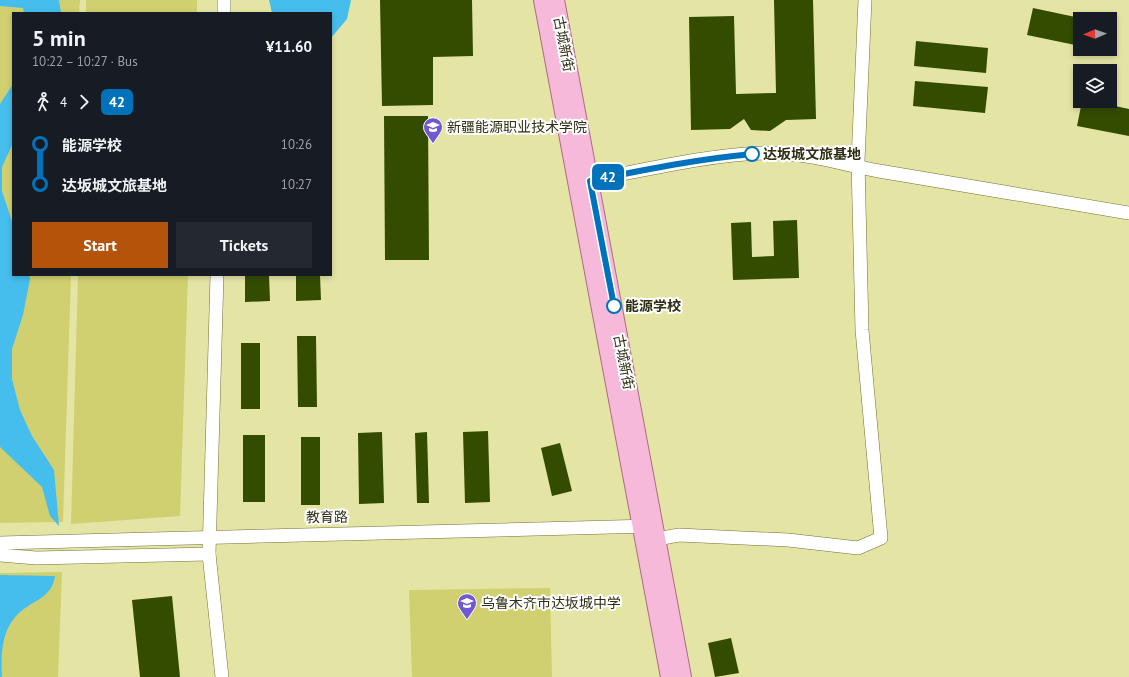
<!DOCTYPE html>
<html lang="en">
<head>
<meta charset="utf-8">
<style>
	:root { --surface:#171b24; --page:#242831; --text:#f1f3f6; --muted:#9ea1a6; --accent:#b45309 }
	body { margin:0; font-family:"PT Sans","Noto Sans SC",sans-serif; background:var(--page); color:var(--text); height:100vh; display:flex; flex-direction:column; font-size:15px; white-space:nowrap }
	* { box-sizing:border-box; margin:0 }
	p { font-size:13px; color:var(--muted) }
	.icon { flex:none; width:22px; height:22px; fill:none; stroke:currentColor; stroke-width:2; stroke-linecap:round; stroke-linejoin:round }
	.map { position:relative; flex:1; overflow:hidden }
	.drawer { position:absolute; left:12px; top:12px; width:320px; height:264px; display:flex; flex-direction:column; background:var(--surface); border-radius:0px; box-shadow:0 2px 6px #0003 }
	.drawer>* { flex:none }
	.badge { padding:0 8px; border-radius:6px; font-size:14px; line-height:26px }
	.needle { width:26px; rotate:268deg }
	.fabs { position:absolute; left:1073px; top:12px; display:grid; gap:8px }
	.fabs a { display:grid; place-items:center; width:44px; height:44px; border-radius:0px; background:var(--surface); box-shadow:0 2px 6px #0003; font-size:20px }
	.map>.badge { position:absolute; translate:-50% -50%; box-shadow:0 0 0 2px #fff }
	.legs { display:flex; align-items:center; gap:6px; height:44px; padding:0 20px; font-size:13px }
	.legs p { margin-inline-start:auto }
	.head { display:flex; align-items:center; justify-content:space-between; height:68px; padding:0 20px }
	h1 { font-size:22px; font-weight:700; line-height:30px }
	.action { display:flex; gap:8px; margin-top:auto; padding:8px 20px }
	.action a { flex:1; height:46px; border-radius:0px; background:var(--accent); color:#fff; font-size:16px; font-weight:700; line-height:46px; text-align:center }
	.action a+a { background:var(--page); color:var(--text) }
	ul { padding:0 20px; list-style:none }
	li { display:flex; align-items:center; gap:14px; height:40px; font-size:15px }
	li i { display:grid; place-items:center; width:6px; height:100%; margin:0 5px; background:currentColor }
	li i::after { content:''; width:10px; height:10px; margin:-5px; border:3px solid; border-radius:50%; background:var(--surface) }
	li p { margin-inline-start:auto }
	li:first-child i { background:linear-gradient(#0000 50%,currentColor 0) }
	li:last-child i { background:linear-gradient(currentColor 50%,#0000 0) }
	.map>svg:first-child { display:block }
	.green { fill:#d1d070 }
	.water { fill:#45beed }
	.building { fill:#334c00 }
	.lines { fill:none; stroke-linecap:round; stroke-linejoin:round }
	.minor-casing { stroke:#737236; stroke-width:14 }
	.major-casing { stroke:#ad6a85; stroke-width:18 }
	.minor { stroke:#fff; stroke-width:13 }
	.major { stroke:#f7b9da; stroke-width:16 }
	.line-1-casing { stroke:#fff; stroke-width:9 }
	.line-1 { stroke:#0072bc; stroke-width:6 }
	.stop-1-dot { fill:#fff; stroke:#0072bc; stroke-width:2 }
	.labels { text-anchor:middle; stroke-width:4; stroke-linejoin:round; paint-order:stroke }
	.street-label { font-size:14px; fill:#2f2e15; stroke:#fff }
	.poi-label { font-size:14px; fill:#2f2e15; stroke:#fff; text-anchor:start }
	.stop-label { font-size:14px; font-weight:bold; fill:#2f2e15; stroke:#fff; text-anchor:start }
</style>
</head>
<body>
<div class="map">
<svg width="1129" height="677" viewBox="0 0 1129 677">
	<rect width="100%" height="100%" fill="#e4e5a5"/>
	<g class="green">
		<polygon points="0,0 80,0 79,13 13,13 13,275 71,275 63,522 0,523"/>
		<rect x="86" y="0" width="111" height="13"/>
		<polygon points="78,275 188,275 180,516 71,524"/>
		<polygon points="62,572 58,677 0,677 0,573"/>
		<polygon points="550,588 552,677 412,677 409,590"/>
	</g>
	<g class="water">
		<polygon points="0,0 59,0 61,13 24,13 23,8 0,6"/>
		<polygon points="269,0 351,0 347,19 331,38 331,13 272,13"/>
		<polygon points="13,84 13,143 2,167 2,191 13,225 13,275 29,275 30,279 23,315 12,349 12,379 20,410 32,436 54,470 59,526 50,516 42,487 0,447 0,104"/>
		<path d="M0,575L55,576C52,598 33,600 19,613C1,630 1,654 2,677H0Z"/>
	</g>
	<g class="building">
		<polygon points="380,0 472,0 473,56 433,57 433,105 382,106"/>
		<polygon points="774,0 813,0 816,119 786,120 770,131 751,130 744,119 730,129 691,130 689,17 734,16 736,94 776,93"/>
		<polygon points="1033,8 1080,18 1080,46 1027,35"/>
		<polygon points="1110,24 1116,26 1110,52 1099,50 1110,49"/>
		<polygon points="916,41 988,48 986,73 914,66"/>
		<polygon points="915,81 988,87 985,113 913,106"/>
		<polygon points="1082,101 1092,101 1129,109 1129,136 1077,126"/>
		<polygon points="384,116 428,116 429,260 385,260"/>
		<polygon points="797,220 799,278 733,280 731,223 751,222 752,257 774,256 773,221"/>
		<polygon points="245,275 269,275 270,301 245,302"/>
		<polygon points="296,275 320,275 321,300 296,301"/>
		<polygon points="297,336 316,336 317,407 298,407"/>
		<rect x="241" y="343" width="19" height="66"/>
		<polygon points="488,431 490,502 465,503 463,432"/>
		<polygon points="382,432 384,503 359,504 358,433"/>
		<polygon points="427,432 429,503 417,503 415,433"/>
		<rect x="243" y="435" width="22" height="67"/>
		<rect x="301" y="437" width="19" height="68"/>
		<polygon points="560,443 572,491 552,496 541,448"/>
		<polygon points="172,596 180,677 140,677 132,600"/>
		<polygon points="731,638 739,673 715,677 708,643"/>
	</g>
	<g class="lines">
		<defs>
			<g id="minor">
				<polyline points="224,13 224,0"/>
				<path d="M581,182C642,171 703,155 765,153C804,152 841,164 879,171C962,185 1046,199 1129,213"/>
				<polyline points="217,275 209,554 222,677"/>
				<polyline points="657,539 679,535 788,540 858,548 881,538 862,330 858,161 865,0"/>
				<polyline points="0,543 650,526"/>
				<polyline points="0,555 36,558 209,554"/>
			</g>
			<g id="major">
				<polyline points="542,0 669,677"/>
				<polyline points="556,0 683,677"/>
			</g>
		</defs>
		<use href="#minor" class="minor-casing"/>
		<use href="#major" class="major-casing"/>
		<use href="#minor" class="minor"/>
		<use href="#major" class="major"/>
	</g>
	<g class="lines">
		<defs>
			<path id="line-1" d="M614,306L590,181C644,170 697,159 752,154"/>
		</defs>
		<use href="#line-1" class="line-1-casing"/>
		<use href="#line-1" class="line-1"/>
	</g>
	<defs>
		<symbol id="school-pin" viewBox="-11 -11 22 30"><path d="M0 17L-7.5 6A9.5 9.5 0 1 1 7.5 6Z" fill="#7058d2" stroke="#fff"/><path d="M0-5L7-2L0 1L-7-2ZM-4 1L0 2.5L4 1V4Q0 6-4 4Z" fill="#fff"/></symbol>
	</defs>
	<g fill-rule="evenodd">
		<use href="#school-pin" x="422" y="116" width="22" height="30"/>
		<use href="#school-pin" x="456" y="592" width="22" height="30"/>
	</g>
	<g class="stop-1-dot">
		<circle cx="752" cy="154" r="7"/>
		<circle cx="614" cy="306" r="7"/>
	</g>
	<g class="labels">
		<g class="street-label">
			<text transform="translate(564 44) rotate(79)" y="5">古城新街</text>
			<text transform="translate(624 362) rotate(79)" y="5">古城新街</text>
			<text transform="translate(327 517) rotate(-1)" y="5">教育路</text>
		</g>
		<g class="poi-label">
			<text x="447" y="132">新疆能源职业技术学院</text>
			<text x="481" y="608">乌鲁木齐市达坂城中学</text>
		</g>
		<g class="stop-label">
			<text x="763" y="159">达坂城文旅基地</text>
			<text x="625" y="311">能源学校</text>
		</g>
	</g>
</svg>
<div class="fabs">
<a><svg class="needle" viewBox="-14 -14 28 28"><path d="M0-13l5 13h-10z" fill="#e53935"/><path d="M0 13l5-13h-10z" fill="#9ea1a6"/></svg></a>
<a><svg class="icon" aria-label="layers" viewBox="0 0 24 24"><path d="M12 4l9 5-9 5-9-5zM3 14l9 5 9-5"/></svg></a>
</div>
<b class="badge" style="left:608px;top:177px;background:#0072bc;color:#fff">42</b>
<section class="drawer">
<div class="head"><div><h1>5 min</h1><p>10:22 – 10:27 · Bus</p></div><b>¥11.60</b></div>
<div class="legs"><svg class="icon" aria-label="walk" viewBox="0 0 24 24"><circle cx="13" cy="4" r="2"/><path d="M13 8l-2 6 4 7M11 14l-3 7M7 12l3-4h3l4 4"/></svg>4<svg class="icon" aria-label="forward" viewBox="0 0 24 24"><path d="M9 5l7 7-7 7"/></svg><b class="badge" style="background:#0072bc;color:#fff">42</b></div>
<ul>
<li><i style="color:#0072bc"></i><b>能源学校</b><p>10:26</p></li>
<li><i style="color:#0072bc"></i><b>达坂城文旅基地</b><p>10:27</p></li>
</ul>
<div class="action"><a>Start</a><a>Tickets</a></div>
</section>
</div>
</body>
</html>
